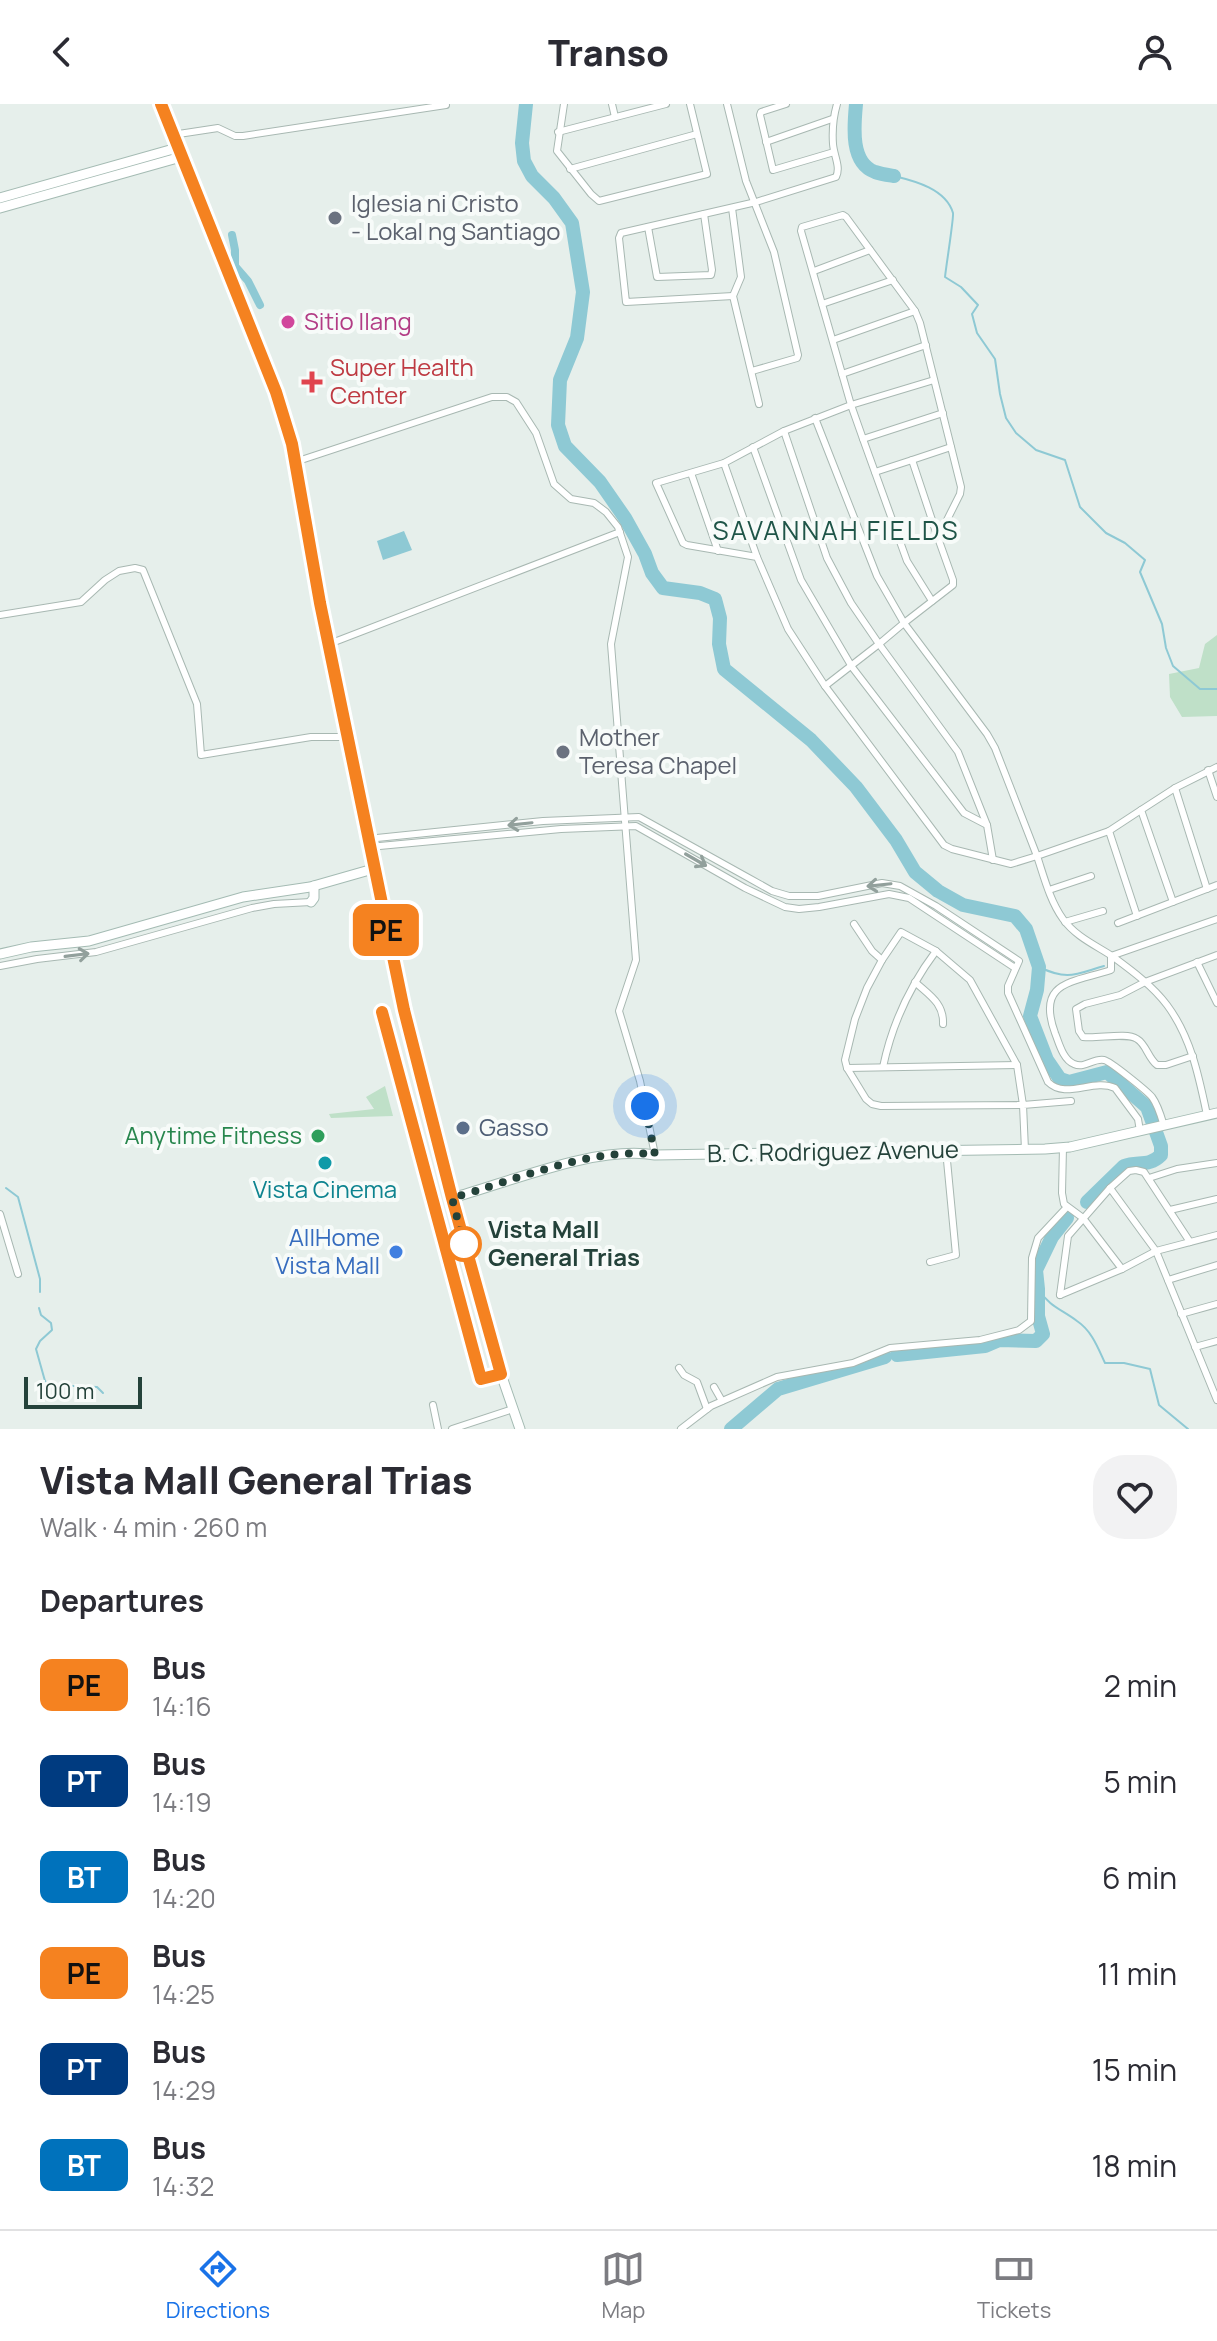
<!DOCTYPE html>
<html lang="en">
<head>
<meta charset="utf-8">
<style>
	:root { --surface:#fff; --page:#f2f2f3; --text:#2b2b33; --muted:#7c7c81; --line:#e1e1e2; --accent:#1a73e8 }
	body { margin:0; font-family:Manrope,sans-serif; background:var(--page); color:var(--text); height:100vh; display:flex; flex-direction:column; font-size:30px; white-space:nowrap }
	* { box-sizing:border-box; margin:0 }
	p { font-size:26px; color:var(--muted) }
	.icon { flex:none; width:44px; height:44px; fill:none; stroke:currentColor; stroke-width:2; stroke-linecap:round; stroke-linejoin:round }
	.map { position:relative; height:1325px; overflow:hidden }
	.side { display:flex; flex-direction:column; background:var(--surface); flex:1 }
	.side>* { flex:none }
	.badge { padding:0 16px; border-radius:12px; font-size:28px; line-height:52px }
	.scale { position:absolute; left:24px; bottom:20px; width:118px; box-sizing:border-box; padding-left:8px; border:4px solid #24423a; border-top:0; font-size:22px; line-height:28px; white-space:nowrap; color:#24423a; -webkit-text-stroke:6px #f7fbf9; paint-order:stroke }
	.you { position:absolute; width:40px; height:40px; margin:-20px; border:6px solid #fff; border-radius:50%; background:#1a73e8; box-shadow:0 0 0 12px #1a73e833 }
	.map>.badge { position:absolute; translate:-50% -50%; box-shadow:0 0 0 4px #fff }
	h2 { padding:0 40px; font-size:30px; line-height:72px }
	.round { display:grid; place-items:center; flex:none; width:84px; height:84px; border-radius:32px; background:var(--page) }
	.headline { display:flex; align-items:center; justify-content:space-between; height:136px; padding:0 40px }
	h1 { font-size:38px; font-weight:800; line-height:60px }
	ul { padding:0; list-style:none }
	li { display:flex; align-items:center; gap:24px; height:96px; padding:0 40px }
	li div { flex:1 }
	li b { display:block; font-size:30px }
	li em { font-style:normal }
	li .badge { min-width:88px; font-weight:700; text-align:center }
	header { display:flex; justify-content:space-between; align-items:center; height:104px; padding:0 40px; background:var(--surface); font-size:36px; font-weight:800 }
	.tab-bar { display:flex; justify-content:space-around; align-items:center; height:112px; border-top:2px solid var(--line); background:var(--surface); font-size:22px; color:var(--muted) }
	.tab-bar a { display:grid; justify-items:center; gap:4px }
	.tab-bar .current { color:var(--accent) }
	.map>svg:first-child { display:block }
	.green { fill:#bfe0c8 }
	.water { fill:#8ec9d4 }
	.lines { fill:none; stroke-linecap:round; stroke-linejoin:round }
	.stream { stroke:#8ec9d4; stroke-width:2 }
	.canal { stroke:#8ec9d4; stroke-width:8 }
	.river { stroke:#8ec9d4; stroke-width:14 }
	.street-casing { stroke:#a8b8b2; stroke-width:8 }
	.secondary-casing { stroke:#a4bbb3; stroke-width:11 }
	.street { stroke:#fff; stroke-width:6 }
	.secondary { stroke:#fff; stroke-width:9 }
	.oneway { stroke:#92a09c }
	.line-casing { stroke:#fff; stroke-width:18 }
	.line { stroke:#f58220; stroke-width:12 }
	.walk { stroke:#24423a; stroke-width:8; stroke-dasharray:0 14.4 }
	.worship-dot { fill:#6b7280; stroke:#f7fbf9; stroke-width:3 }
	.hotel-dot { fill:#d1479c; stroke:#f7fbf9; stroke-width:3 }
	.health-dot { fill:#e0444e; stroke:#f7fbf9; stroke-width:3 }
	.service-dot { fill:#5c6f8a; stroke:#f7fbf9; stroke-width:3 }
	.leisure-dot { fill:#2e9e5b; stroke:#f7fbf9; stroke-width:3 }
	.culture-dot { fill:#0f9aa8; stroke:#f7fbf9; stroke-width:3 }
	.stop-dot { fill:#fff; stroke:#f58220; stroke-width:4 }
	.shop-dot { fill:#3f7fe0; stroke:#f7fbf9; stroke-width:3 }
	.labels { text-anchor:middle; stroke-width:8; stroke-linejoin:round; paint-order:stroke }
	.worship-label { font-size:24px; fill:#5b616d; stroke:#f7fbf9; text-anchor:start }
	.hotel-label { font-size:24px; fill:#b23c85; stroke:#f7fbf9; text-anchor:start }
	.health-label { font-size:24px; fill:#be3a42; stroke:#f7fbf9; text-anchor:start }
	.service-label { font-size:24px; fill:#4e5e75; stroke:#f7fbf9; text-anchor:start }
	.leisure-label { font-size:24px; fill:#27864d; stroke:#f7fbf9; text-anchor:end }
	.street-label { font-size:24px; fill:#24423a; stroke:#f7fbf9 }
	.culture-label { font-size:24px; fill:#0d838f; stroke:#f7fbf9 }
	.stop-label { font-size:24px; font-weight:bold; fill:#24423a; stroke:#f7fbf9; text-anchor:start }
	.shop-label { font-size:24px; fill:#366cbe; stroke:#f7fbf9; text-anchor:end }
	.neighbourhood-label { font-size:26px; letter-spacing:2px; fill:#1f5548; stroke:#f7fbf9 }
</style>
</head>
<body>
<header><svg class="icon" aria-label="back" viewBox="0 0 24 24"><path d="M15 5l-7 7 7 7"/></svg>Transo<svg class="icon" aria-label="person" viewBox="0 0 24 24"><circle cx="12" cy="8" r="4"/><path d="M4 21q1-7 8-7t8 7"/></svg></header>
<div class="map">
<svg width="1217" height="1325" viewBox="0 0 1217 1325">
	<rect width="100%" height="100%" fill="#e6efeb"/>
	<g class="green">
		<polygon points="1217,531 1217,612 1182,613 1170,593 1169,570 1199,564 1205,540"/>
		<polygon points="385,982 393,1012 331,1014 329,1010 374,1005 366,993"/>
	</g>
	<polygon class="water" points="404,427 412,446 383,456 377,437"/>
	<g class="lines">
		<g class="stream">
			<path d="M894,72C915,77 946,85 953,109C954,113 946,163 945,173L961,183L978,201L972,210L977,229L995,255L1000,290L1006,314L1016,329L1036,346L1065,356L1080,403L1106,429L1125,439L1145,456L1140,468L1162,520L1166,544L1173,562L1200,585H1217"/>
			<path d="M1039,863C1068,877 1076,870 1104,862"/>
			<polyline points="6,1084 18,1093 40,1175 40,1188"/>
			<path d="M1038,1185C1050,1203 1061,1205 1077,1217C1092,1227 1098,1244 1105,1259H1124L1150,1265L1159,1301L1188,1325"/>
			<polyline points="39,1204 41,1211 51,1219 52,1226 40,1237 36,1245 45,1277 49,1281 97,1283 103,1289"/>
		</g>
		<polyline class="canal" points="232,131 235,146 235,162 248,177 260,201"/>
		<g class="river">
			<path d="M526,0L522,39L524,57L532,72L554,94L572,119L583,188L577,234L560,276L558,321L565,342L600,378L625,414L645,450L652,469L663,484L700,489L715,495L720,514L719,540L724,565L811,636L856,683L896,736L915,768L938,787L963,801L1015,812L1026,825L1039,863L1037,886L1030,912L1047,956L1060,975L1069,978L1107,968L1147,1003L1161,1042V1051C1149,1063 1138,1057 1124,1062L1087,1098"/>
			<path d="M856,0C854,22 850,59 875,68C881,70 888,71 894,72"/>
			<polyline points="897,1251 985,1242 999,1236 1036,1237 1043,1230 1038,1212 1038,1185 1036,1166 1052,1133 1067,1114"/>
			<polyline points="731,1325 778,1285 885,1253"/>
		</g>
		<defs>
			<g id="street">
				<polyline points="564,0 557,47 591,90 599,97 707,70 690,0"/>
				<polyline points="612,0 615,13"/>
				<polyline points="727,0 746,77 774,148 798,251 797,254 752,267"/>
				<polyline points="786,0 761,8 760,11 773,66 834,48"/>
				<polyline points="558,28 666,0"/>
				<polyline points="172,31 218,24 235,32 243,32 446,1"/>
				<polyline points="766,38 832,15"/>
				<polyline points="570,65 697,30"/>
				<polyline points="732,104 741,173 733,192 759,300"/>
				<polyline points="648,123 657,173 711,171 712,166 704,110"/>
				<polyline points="814,167 870,146"/>
				<path d="M733,192L626,198L619,134L621,129L756,98L836,73C841,63 834,52 833,40C832,26 833,14 837,0"/>
				<polyline points="822,200 893,176"/>
				<polyline points="833,236 915,207"/>
				<polyline points="842,270 926,241"/>
				<polyline points="934,276 851,301 863,335 943,309"/>
				<polyline points="815,314 877,472 904,519 953,481 953,476 938,434 960,390 961,383 920,219 915,207 846,113 843,111 802,123 801,127 851,301 784,327 724,359 656,379 683,439 687,441 757,453 788,525 825,582 944,741 952,745 1011,760 1037,752 995,644 987,630 904,519 879,540 958,648 987,721"/>
				<polyline points="784,327 827,454 851,499 879,540 825,582"/>
				<polyline points="863,335 907,457 932,497"/>
				<polyline points="753,343 801,476 852,563 964,709 987,721 993,756"/>
				<polyline points="912,356 951,343"/>
				<polyline points="295,358 492,293 507,293 516,298 536,329 554,380 571,395 594,399 606,408 618,423 628,453 611,540 636,856 619,907 640,977 655,1051"/>
				<polyline points="724,359 757,453"/>
				<polyline points="875,368 912,356 938,434"/>
				<polyline points="691,369 718,447"/>
				<polyline points="0,511 81,498 105,476 119,467 135,464 143,466 197,600 201,651 311,633 348,633"/>
				<polyline points="329,540 620,428"/>
				<polyline points="1208,666 1217,693"/>
				<polyline points="1175,684 1207,785"/>
				<path d="M1109,727L1037,752C1044,773 1050,797 1063,815C1075,832 1095,841 1112,852C1131,866 1153,882 1167,901C1191,933 1199,973 1207,1011"/>
				<path d="M367,735L543,717L639,713L747,773L772,787L789,792H818L882,779L900,782L936,802L1019,857L1008,882V889L1048,978C1066,996 1093,974 1115,984L1138,1015L1140,1027"/>
				<polyline points="369,743 561,725 636,722 745,784 785,803 799,805 819,803 889,790 909,794 1015,864"/>
				<polyline points="1049,786 1091,772"/>
				<polyline points="1173,798 1141,706 1175,684 1217,663"/>
				<polyline points="1137,812 1109,727 1141,706"/>
				<polyline points="1065,818 1103,807"/>
				<polyline points="1118,819 1217,781"/>
				<polyline points="854,820 872,847 882,856"/>
				<polyline points="1197,858 1217,899"/>
				<polyline points="0,862 37,855 96,848 252,804 274,800 311,798"/>
				<path d="M915,878C929,891 944,899 943,920"/>
				<path d="M1193,952L1166,961H1157C1148,954 1146,940 1137,935C1126,928 1098,935 1083,933L1079,927L1076,905L1085,900L1120,891L1145,878L1217,851"/>
				<path d="M883,963C892,920 909,883 936,847"/>
				<polyline points="847,964 1017,961"/>
				<path d="M1164,1022C1161,1012 1158,1001 1152,993C1147,987 1110,957 1104,956C1093,954 1085,965 1074,960C1063,956 1059,939 1055,929C1036,877 1072,879 1111,866V852L1217,815"/>
				<polyline points="1063,1043 1062,1089 1064,1100 1083,1114 1122,1165"/>
				<polyline points="1025,1046 1023,1001 1017,961 970,876 936,847 901,828 882,856 867,884 855,915 845,956 847,964 866,995 872,1000 881,1002 1023,1001 1071,997"/>
				<polyline points="1149,1074 1177,1065 1217,1059"/>
				<polyline points="1170,1106 1217,1095"/>
				<polyline points="0,1110 18,1170"/>
				<polyline points="1217,1131 1156,1147 1217,1296"/>
				<polyline points="930,1158 956,1151 946,1046"/>
				<polyline points="1168,1176 1217,1161"/>
				<polyline points="1060,1191 1068,1132 1110,1084 1129,1067 1136,1066 1144,1068 1190,1138"/>
				<polyline points="1060,1191 1122,1165 1156,1147 1110,1084"/>
				<polyline points="1181,1210 1217,1200"/>
				<polyline points="1195,1243 1217,1237"/>
				<polyline points="679,1264 684,1271 697,1278 707,1305"/>
				<polyline points="714,1283 722,1297"/>
				<polyline points="433,1301 438,1325"/>
				<polyline points="452,1325 513,1305"/>
				<polyline points="681,1325 711,1302 777,1273 853,1259 890,1244 980,1236 1019,1226 1031,1217 1032,1154 1038,1134 1067,1103"/>
			</g>
			<g id="secondary">
				<polyline points="161,0 276,288 288,324 366,729 404,906 476,1183 501,1270 520,1325"/>
				<polyline points="0,94 177,44"/>
				<polyline points="0,104 181,53"/>
				<polyline points="311,798 314,794 314,782"/>
				<polyline points="0,850 31,843 89,837 243,793 310,783 373,765"/>
				<path d="M452,1094C510,1078 597,1041 655,1051L1045,1045L1070,1043L1217,1009"/>
			</g>
		</defs>
		<use href="#street" class="street-casing"/>
		<use href="#secondary" class="secondary-casing"/>
		<use href="#street" class="street"/>
		<use href="#secondary" class="secondary"/>
	</g>
	<defs><path id="oneway-shaft" d="M-6 0H5M1.5-3L5.5 0L1.5 3" fill="none" stroke-width="1.6" stroke-linecap="round" stroke-linejoin="round" transform="scale(2)"/></defs>
	<g class="oneway">
		<use href="#oneway-shaft" transform="translate(520 720) rotate(174)"/>
		<use href="#oneway-shaft" transform="translate(696 756) rotate(30)"/>
		<use href="#oneway-shaft" transform="translate(879 781) rotate(174)"/>
		<use href="#oneway-shaft" transform="translate(77 851) rotate(-7)"/>
	</g>
	<g class="lines">
		<defs>
			<polyline id="line" points="161,0 276,288 292,340 320,499 404,906 452,1094 501,1270 481,1275 382,908"/>
		</defs>
		<use href="#line" class="line-casing"/>
		<use href="#line" class="line"/>
		<path class="walk" d="M464,1140L452,1094C509,1078 598,1041 655,1051L645,1002"/>
	</g>
	<g class="worship-dot">
		<circle cx="335" cy="114" r="8"/>
		<circle cx="563" cy="648" r="8"/>
	</g>
	<circle class="hotel-dot" cx="288" cy="218" r="8"/>
	<path class="health-dot" d="M308 266h8v8h8v8h-8v8h-8v-8h-8v-8h8z"/>
	<circle class="service-dot" cx="463" cy="1024" r="8"/>
	<circle class="leisure-dot" cx="318" cy="1032" r="8"/>
	<circle class="culture-dot" cx="325" cy="1059" r="8"/>
	<circle class="stop-dot" cx="464" cy="1140" r="16"/>
	<circle class="shop-dot" cx="396" cy="1148" r="8"/>
	<g class="labels">
		<g class="worship-label">
			<text x="351" y="108">Iglesia ni Cristo<tspan x="351" dy="28">- Lokal ng Santiago</tspan></text>
			<text x="579" y="642">Mother<tspan x="579" dy="28">Teresa Chapel</tspan></text>
		</g>
		<g class="hotel-label">
			<text x="304" y="226">Sitio Ilang</text>
		</g>
		<g class="health-label">
			<text x="330" y="272">Super Health<tspan x="330" dy="28">Center</tspan></text>
		</g>
		<g class="service-label">
			<text x="479" y="1032">Gasso</text>
		</g>
		<g class="leisure-label">
			<text x="302" y="1040">Anytime Fitness</text>
		</g>
		<g class="street-label">
			<text transform="translate(833 1048) rotate(-1)" y="8">B. C. Rodriguez Avenue</text>
		</g>
		<g class="culture-label">
			<text x="325" y="1094">Vista Cinema</text>
		</g>
		<g class="stop-label">
			<text x="488" y="1134">Vista Mall<tspan x="488" dy="28">General Trias</tspan></text>
		</g>
		<g class="shop-label">
			<text x="380" y="1142">AllHome<tspan x="380" dy="28">Vista Mall</tspan></text>
		</g>
		<g class="neighbourhood-label">
			<text x="836" y="436">SAVANNAH FIELDS</text>
		</g>
	</g>
</svg>
<div class="scale">100 m</div>
<div class="you" style="left:645px;top:1002px"></div>
<b class="badge" style="left:386px;top:826px;background:#f58220;color:#111">PE</b>
</div>
<section class="side">
<div class="headline"><div><h1>Vista Mall General Trias</h1><p>Walk · 4 min · 260 m</p></div><a class="round"><svg class="icon" aria-label="heart" viewBox="0 0 24 24"><path d="M12 20l-8-8c-3-5 5-10 8-4 3-6 11-1 8 4z"/></svg></a></div>
<h2>Departures</h2>
<ul>
<li><span class="badge" style="background:#f58220;color:#111">PE</span><div><b>Bus</b><p>14:16</p></div><em>2 min</em></li>
<li><span class="badge" style="background:#003b80;color:#fff">PT</span><div><b>Bus</b><p>14:19</p></div><em>5 min</em></li>
<li><span class="badge" style="background:#0072bc;color:#fff">BT</span><div><b>Bus</b><p>14:20</p></div><em>6 min</em></li>
<li><span class="badge" style="background:#f58220;color:#111">PE</span><div><b>Bus</b><p>14:25</p></div><em>11 min</em></li>
<li><span class="badge" style="background:#003b80;color:#fff">PT</span><div><b>Bus</b><p>14:29</p></div><em>15 min</em></li>
<li><span class="badge" style="background:#0072bc;color:#fff">BT</span><div><b>Bus</b><p>14:32</p></div><em>18 min</em></li>
</ul>
</section>
<nav class="tab-bar">
<a class="current"><svg class="icon" aria-label="directions" viewBox="0 0 24 24"><path d="M12 3l9 9-9 9-9-9zM9 14v-3h6M13 9l2 2-2 2"/></svg>Directions</a>
<a><svg class="icon" aria-label="map" viewBox="0 0 24 24"><path d="M3 6l6-2 6 2 6-2v14l-6 2-6-2-6 2zM9 4v14M15 6v14"/></svg>Map</a>
<a><svg class="icon" aria-label="tickets" viewBox="0 0 24 24"><path d="M3 7h18v10H3zM15 7v10"/></svg>Tickets</a>
</nav>
</body>
</html>
